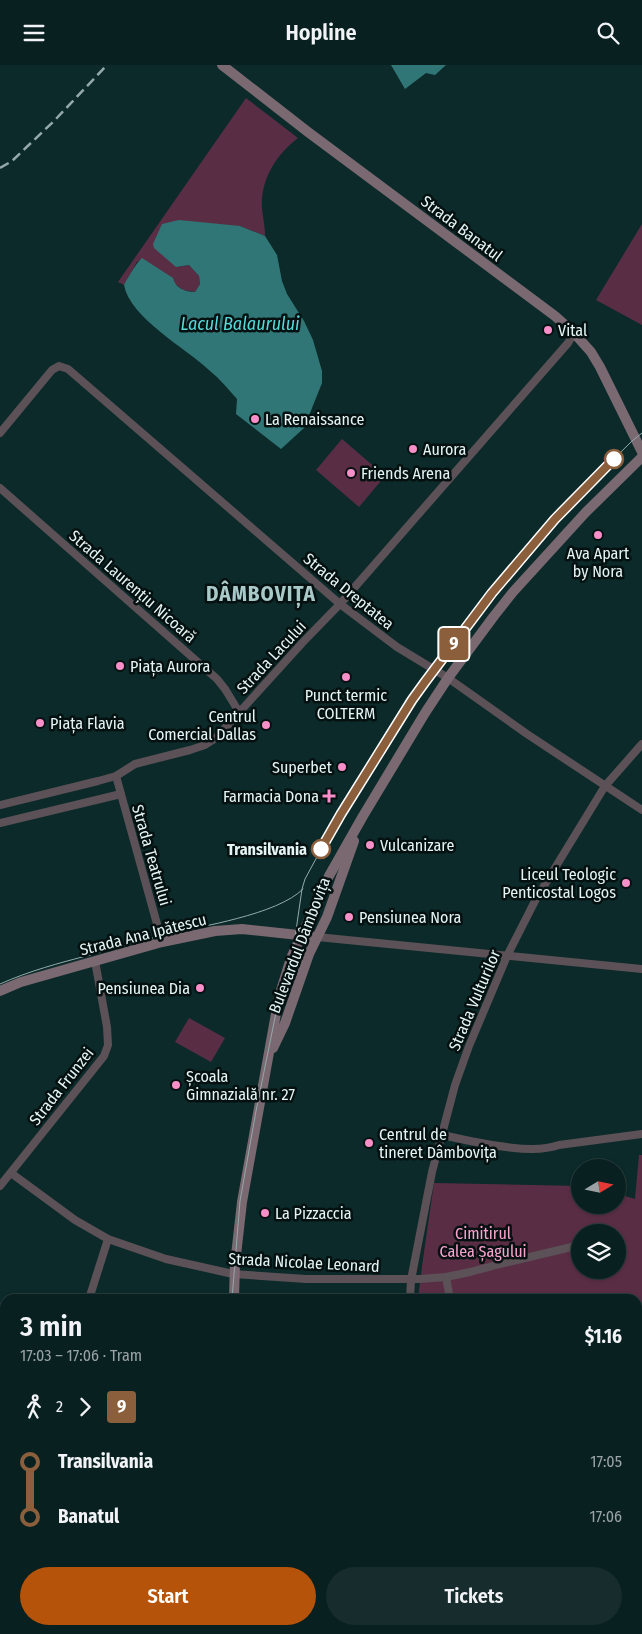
<!DOCTYPE html>
<html lang="en">
<head>
<meta charset="utf-8">
<style>
	:root { --surface:#092020; --page:#172d2d; --text:#f1f3f6; --muted:#99a3a5; --line:#293e3e; --accent:#b45309 }
	body { margin:0; font-family:"Fira Sans Condensed",sans-serif; background:var(--page); color:var(--text); height:100vh; display:flex; flex-direction:column; font-size:19px; white-space:nowrap }
	* { box-sizing:border-box; margin:0 }
	p { font-size:16px; color:var(--muted) }
	.icon { flex:none; width:28px; height:28px; fill:none; stroke:currentColor; stroke-width:2; stroke-linecap:round; stroke-linejoin:round }
	.map { position:relative; flex:1; overflow:hidden }
	.panel { position:absolute; left:0px; top:1229px; width:642px; height:341px; display:flex; flex-direction:column; background:var(--surface); border-radius:15px 15px 0 0; box-shadow:0 1px 4px #0004,0 0 0 1px var(--line) }
	.panel>* { flex:none }
	.badge { padding:0 10px; border-radius:4px; font-size:18px; line-height:32px }
	.needle { width:32px; rotate:80deg }
	.controls { position:absolute; left:571px; top:1094px; display:grid; gap:10px }
	.controls a { display:grid; place-items:center; width:55px; height:55px; border-radius:50%; background:var(--surface); box-shadow:0 1px 4px #0004,0 0 0 1px var(--line); font-size:25px }
	.map>.badge { position:absolute; translate:-50% -50%; box-shadow:0 0 0 2px #fff }
	.legs { display:flex; align-items:center; gap:8px; height:55px; padding:0 20px; font-size:16px }
	.legs p { margin-inline-start:auto }
	.head { display:flex; align-items:center; justify-content:space-between; height:85px; padding:0 20px }
	h1 { font-size:28px; font-weight:600; line-height:38px }
	.button { display:flex; gap:10px; margin-top:auto; padding:10px 20px }
	.button a { flex:1; height:58px; border-radius:30px; background:var(--accent); color:#fff; font-size:20px; font-weight:600; line-height:58px; text-align:center }
	.button a+a { background:var(--page); color:var(--text) }
	ul { padding:0 20px; list-style:none }
	li { display:flex; align-items:center; gap:18px; height:55px; font-size:19px }
	li i { display:grid; place-items:center; width:8px; height:100%; margin:0 6px; background:currentColor }
	li i::after { content:''; width:12px; height:12px; margin:-6px; border:4px solid; border-radius:50%; background:var(--surface) }
	li p { margin-inline-start:auto }
	li:first-child i { background:linear-gradient(#0000 50%,currentColor 0) }
	li:last-child i { background:linear-gradient(currentColor 50%,#0000 0) }
	header { display:flex; justify-content:space-between; align-items:center; height:65px; padding:0 20px; background:var(--surface); font-size:22px; font-weight:600 }
	.map>svg:first-child { display:block }
	.green { fill:#592e45; fill-rule:evenodd }
	.water { fill:#317676 }
	.lines { fill:none; stroke-linecap:round; stroke-linejoin:round }
	.street { stroke:#5b5156; stroke-width:8 }
	.secondary { stroke:#7a6971; stroke-width:10 }
	.primary { stroke:#917c86; stroke-width:11 }
	.tram { stroke:#94aaaa; stroke-width:1 }
	.rail { stroke:#94aaaa; stroke-width:2.5; stroke-dasharray:10 5; stroke-linecap:butt }
	.line-1-casing { stroke:#fff; stroke-width:11 }
	.line-1 { stroke:#8b5e3c; stroke-width:8 }
	.poi-dot { fill:#f98fc8; stroke:#051010; stroke-width:2 }
	.stop-1-dot { fill:#fff; stroke:#8b5e3c; stroke-width:2.5 }
	.labels { text-anchor:middle; stroke-width:5; stroke-linejoin:round; paint-order:stroke }
	.street-label { font-size:16px; fill:#e5f5f5; stroke:#051010 }
	.poi-label { font-size:16px; fill:#e5f5f5; stroke:#051010; text-anchor:start }
	.stop-label { font-size:16px; font-weight:bold; fill:#e5f5f5; stroke:#051010; text-anchor:end }
	.park-label { font-size:16px; fill:#f9a3cf; stroke:#051010 }
	.water-label { font-size:18px; font-style:italic; fill:#55dbdc; stroke:#051010 }
	.district-label { font-size:21px; font-weight:bold; letter-spacing:1px; fill:#aacaca; stroke:#051010 }
</style>
</head>
<body>
<header><svg class="icon" aria-label="menu" viewBox="0 0 24 24"><path d="M4 6h16M4 12h16M4 18h16"/></svg>Hopline<svg class="icon" aria-label="search" viewBox="0 0 24 24"><circle cx="10" cy="10" r="6"/><path d="M15 15l6 6"/></svg></header>
<div class="map">
<svg width="642" height="1569" viewBox="0 0 642 1569">
	<rect width="100%" height="100%" fill="#0c2a2a"/>
	<g class="green">
		<path d="M246,33L298,73C276,90 260,115 262,144C263,153 265,162 265,171L240,161L176,202L189,200L199,211L200,219L195,227L183,225L142,194L137,197L124,220L118,217Z"/>
		<polygon points="642,159 642,260 596,235"/>
		<polygon points="342,374 385,411 359,442 316,405"/>
		<polygon points="189,953 225,973 211,997 175,977"/>
		<path d="M639,1090H642V1466H638V1234H418L422,1201L434,1118L580,1121V1140H618V1129L635,1134ZM580,1168H618V1205H580Z"/>
	</g>
	<g class="water">
		<polygon points="391,0 446,0 435,10 426,8 405,24"/>
		<path d="M179,155L240,161L265,171L277,190L282,216L287,229L304,256L313,275L322,306V318L304,363L281,384L236,349L237,334C228,324 220,314 210,306C186,283 130,253 124,220C127,214 137,197 142,193L173,213C175,223 185,227 195,227L200,219L199,211L189,200L176,202L154,183L153,179L162,159Z"/>
	</g>
	<g class="lines">
		<g class="street">
			<polyline points="0,368 52,305 59,301 68,304 340,539 397,582 448,613 527,669 642,745"/>
			<polyline points="0,423 217,614 225,624 239,647"/>
			<polyline points="116,711 162,877"/>
			<polyline points="0,740 98,716 116,711 135,699 190,685 205,680 216,673 303,577 340,539 568,278 574,268"/>
			<polyline points="0,758 121,729"/>
			<polyline points="317,872 642,904"/>
			<path d="M441,1070C473,1076 529,1091 559,1080L642,1069"/>
			<polyline points="11,1108 75,1155 108,1174 166,1194 233,1209 306,1214 420,1214 446,1212 470,1207 500,1199 580,1180"/>
			<polyline points="0,1121 104,991 108,980 107,962 95,896"/>
			<polyline points="446,1212 450,1234"/>
			<polyline points="89,1234 108,1174"/>
			<polyline points="410,1234 411,1215 432,1107 455,1020 469,981 507,891 536,834 605,721 642,679"/>
			<polyline points="638,1292 642,1291"/>
			<polyline points="0,1497 5,1498"/>
			<polyline points="0,1519 5,1510"/>
			<polyline points="93,1565 93,1569"/>
			<polyline points="412,1565 412,1569"/>
			<polyline points="541,1565 541,1569"/>
		</g>
		<g class="secondary">
			<polyline points="222,0 308,67 555,251 574,268 591,287 600,302 642,387"/>
			<polyline points="0,926 21,917 162,877 215,866 242,864 317,872"/>
			<polyline points="273,983 285,958 309,889 327,852 354,776"/>
			<polyline points="234,1234 235,1199 242,1137 279,932 291,893 329,811 363,751 425,648 448,613 494,551 513,527 586,447 642,392"/>
		</g>
		<g class="primary">
			<polyline points="0,1426 5,1428"/>
			<polyline points="0,1440 5,1442"/>
			<polyline points="638,1481 642,1481"/>
			<polyline points="238,1565 238,1569"/>
			<polyline points="259,1565 259,1569"/>
		</g>
		<g class="tram">
			<path d="M0,919C29,906 59,898 90,890C115,883 139,876 164,870C201,861 277,850 303,824"/>
			<path d="M232,1234L240,1136L256,1046L279,933L292,893L302,824L305,814C374,685 456,562 555,454C579,427 606,402 632,376L642,368"/>
			<polyline points="249,1565 249,1569"/>
		</g>
		<polyline class="rail" points="0,103 12,96 54,56 107,0"/>
	</g>
	<g class="lines">
		<defs>
			<polyline id="line-1" points="321,784 341,749 412,635 425,617 492,528 555,454 614,394"/>
		</defs>
		<use href="#line-1" class="line-1-casing"/>
		<use href="#line-1" class="line-1"/>
	</g>
	<g class="poi-dot">
		<circle cx="548" cy="265" r="5"/>
		<circle cx="255" cy="354" r="5"/>
		<circle cx="413" cy="384" r="5"/>
		<circle cx="351" cy="408" r="5"/>
		<circle cx="598" cy="470" r="5"/>
		<circle cx="120" cy="601" r="5"/>
		<circle cx="346" cy="612" r="5"/>
		<circle cx="40" cy="658" r="5"/>
		<circle cx="266" cy="660" r="5"/>
		<circle cx="342" cy="702" r="5"/>
		<path d="M326.5 723.5h5v5h5v5h-5v5h-5v-5h-5v-5h5z"/>
		<circle cx="370" cy="780" r="5"/>
		<circle cx="626" cy="818" r="5"/>
		<circle cx="349" cy="852" r="5"/>
		<circle cx="200" cy="923" r="5"/>
		<circle cx="176" cy="1020" r="5"/>
		<circle cx="369" cy="1078" r="5"/>
		<circle cx="265" cy="1148" r="5"/>
	</g>
	<g class="stop-1-dot">
		<circle cx="614" cy="394" r="9"/>
		<circle cx="321" cy="784" r="9"/>
	</g>
	<g class="labels">
		<g class="street-label">
			<text transform="translate(462 163) rotate(37)" y="6">Strada Banatul</text>
			<text transform="translate(133 521) rotate(41)" y="6">Strada Laurențiu Nicoară</text>
			<text transform="translate(349 526) rotate(39)" y="6">Strada Dreptatea</text>
			<text transform="translate(271 592) rotate(-47)" y="6">Strada Lacului</text>
			<text transform="translate(152 790) rotate(74)" y="6">Strada Teatrului</text>
			<text transform="translate(143 869) rotate(-14)" y="6">Strada Ana Ipătescu</text>
			<text transform="translate(299 880) rotate(-69)" y="6">Bulevardul Dâmbovița</text>
			<text transform="translate(474 935) rotate(-67)" y="6">Strada Vulturilor</text>
			<text transform="translate(61 1021) rotate(-52)" y="6">Strada Frunzei</text>
			<text transform="translate(304 1197) rotate(3)" y="6">Strada Nicolae Leonard</text>
		</g>
		<g class="poi-label">
			<text x="558" y="271">Vital</text>
			<text x="265" y="360">La Renaissance</text>
			<text x="423" y="390">Aurora</text>
			<text x="361" y="414">Friends Arena</text>
			<text x="598" y="494" text-anchor="middle">Ava Apart<tspan x="598" dy="18">by Nora</tspan></text>
			<text x="130" y="607">Piața Aurora</text>
			<text x="346" y="636" text-anchor="middle">Punct termic<tspan x="346" dy="18">COLTERM</tspan></text>
			<text x="256" y="657" text-anchor="end">Centrul<tspan x="256" dy="18">Comercial Dallas</tspan></text>
			<text x="50" y="664">Piața Flavia</text>
			<text x="332" y="708" text-anchor="end">Superbet</text>
			<text x="319" y="737" text-anchor="end">Farmacia Dona</text>
			<text x="380" y="786">Vulcanizare</text>
			<text x="616" y="815" text-anchor="end">Liceul Teologic<tspan x="616" dy="18">Penticostal Logos</tspan></text>
			<text x="359" y="858">Pensiunea Nora</text>
			<text x="190" y="929" text-anchor="end">Pensiunea Dia</text>
			<text x="186" y="1017">Școala<tspan x="186" dy="18">Gimnazială nr. 27</tspan></text>
			<text x="379" y="1075">Centrul de<tspan x="379" dy="18">tineret Dâmbovița</tspan></text>
			<text x="275" y="1154">La Pizzaccia</text>
		</g>
		<g class="stop-label">
			<text x="307" y="790">Transilvania</text>
		</g>
		<g class="park-label">
			<text x="483" y="1174">Cimitirul<tspan x="483" dy="18">Calea Șagului</tspan></text>
		</g>
		<g class="water-label">
			<text x="240" y="265">Lacul Balaurului</text>
		</g>
		<g class="district-label">
			<text x="261" y="536">DÂMBOVIȚA</text>
		</g>
	</g>
</svg>
<div class="controls">
<a><svg class="needle" viewBox="-14 -14 28 28"><path d="M0-13l5 13h-10z" fill="#e53935"/><path d="M0 13l5-13h-10z" fill="#99a3a5"/></svg></a>
<a><svg class="icon" aria-label="layers" viewBox="0 0 24 24"><path d="M12 4l9 5-9 5-9-5zM3 14l9 5 9-5"/></svg></a>
</div>
<b class="badge" style="left:454px;top:579px;background:#8b5e3c;color:#fff">9</b>
<section class="panel">
<div class="head"><div><h1>3 min</h1><p>17:03 – 17:06 · Tram</p></div><b>$1.16</b></div>
<div class="legs"><svg class="icon" aria-label="walk" viewBox="0 0 24 24"><circle cx="13" cy="4" r="2"/><path d="M13 8l-2 6 4 7M11 14l-3 7M7 12l3-4h3l4 4"/></svg>2<svg class="icon" aria-label="forward" viewBox="0 0 24 24"><path d="M9 5l7 7-7 7"/></svg><b class="badge" style="background:#8b5e3c;color:#fff">9</b></div>
<ul>
<li><i style="color:#8b5e3c"></i><b>Transilvania</b><p>17:05</p></li>
<li><i style="color:#8b5e3c"></i><b>Banatul</b><p>17:06</p></li>
</ul>
<div class="button"><a>Start</a><a>Tickets</a></div>
</section>
</div>
</body>
</html>
